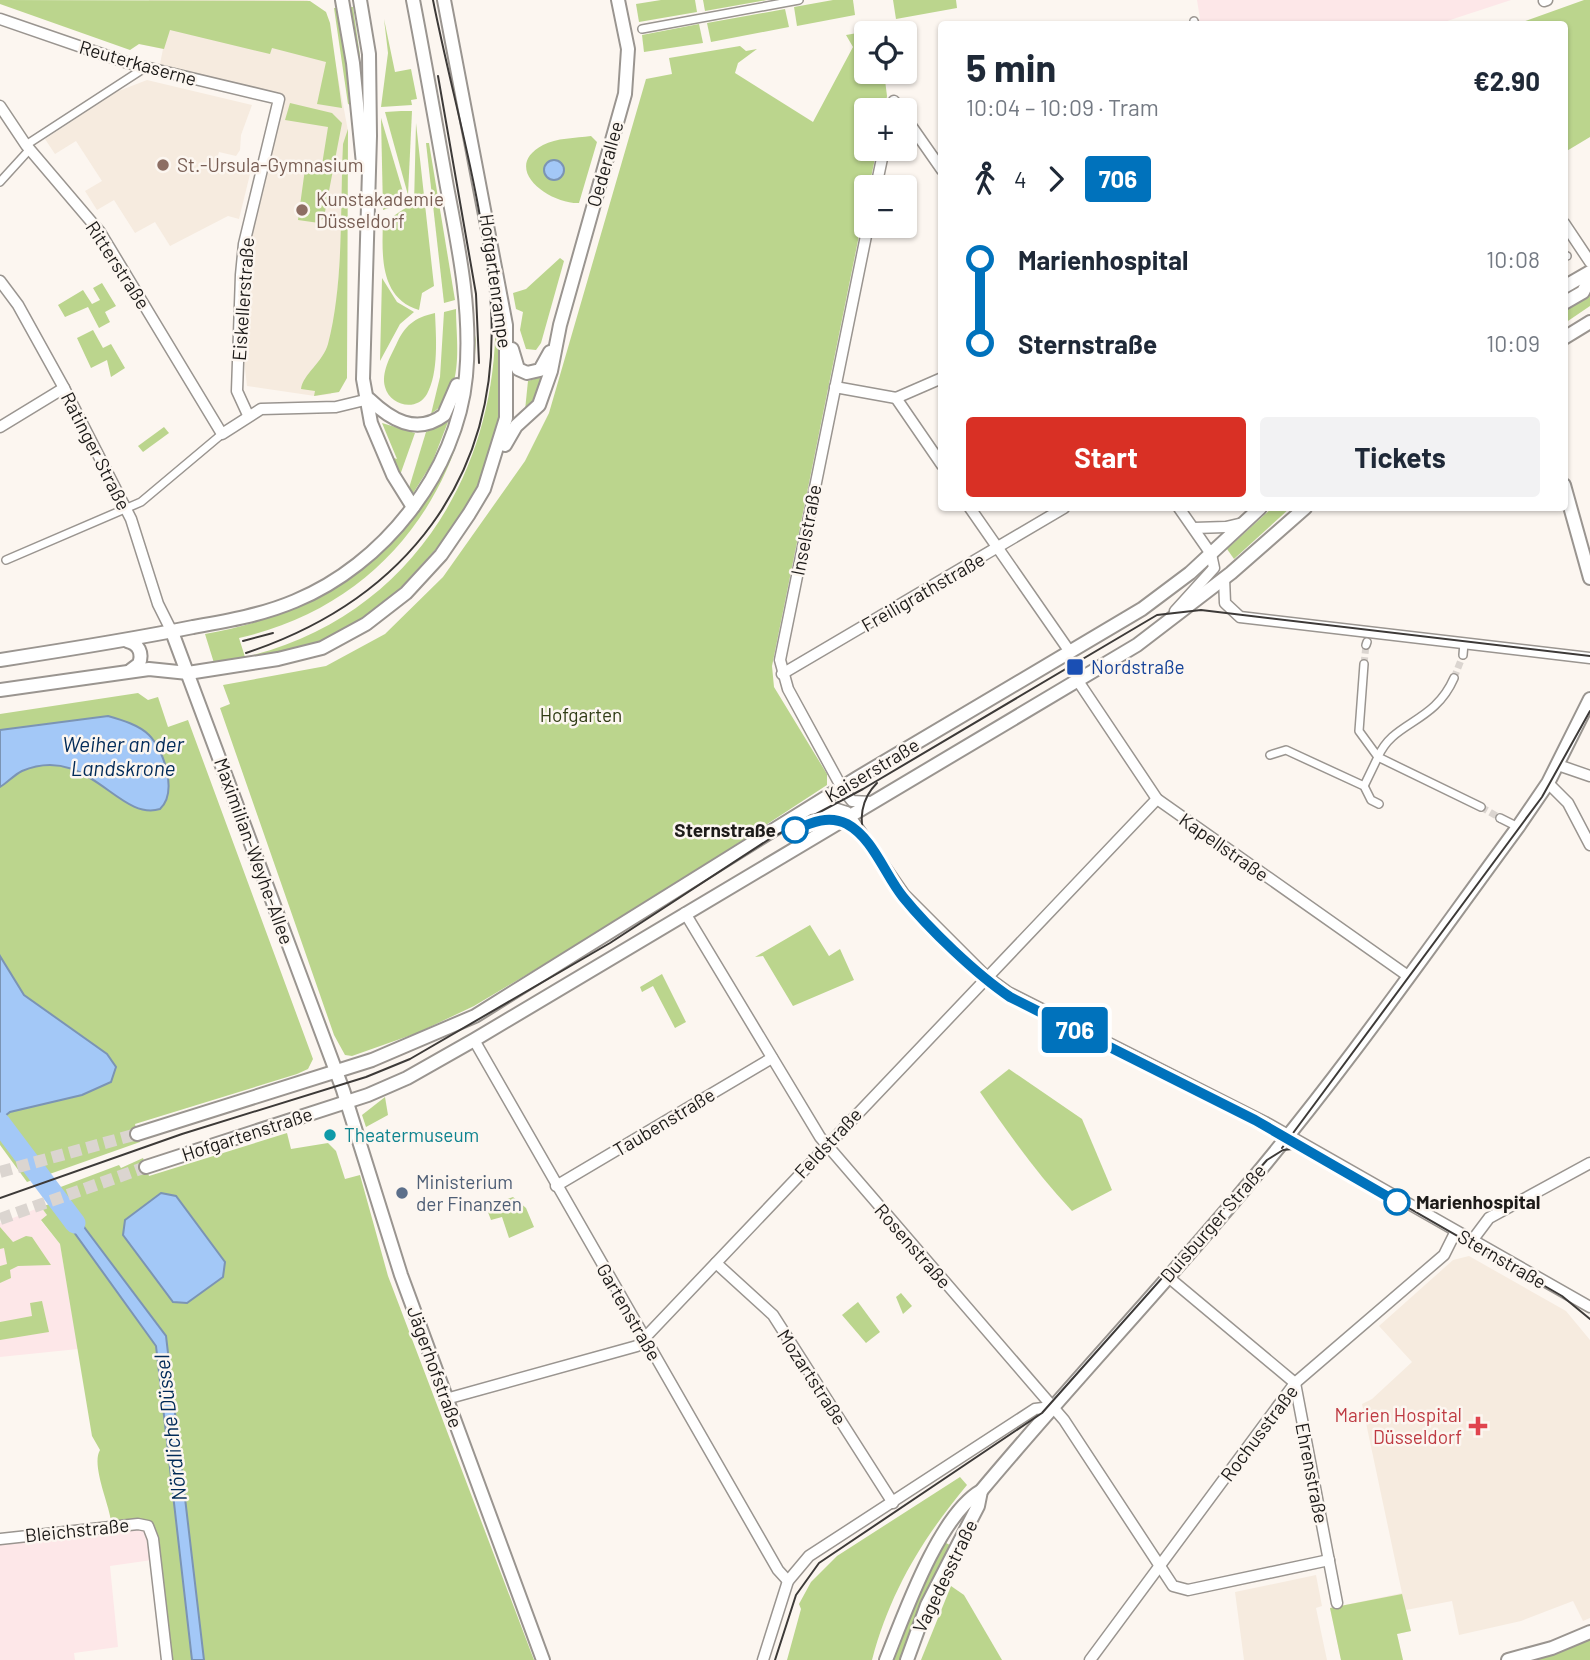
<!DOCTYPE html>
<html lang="en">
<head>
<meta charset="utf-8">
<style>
	:root { --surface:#fff; --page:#f2f2f3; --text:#1f2937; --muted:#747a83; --accent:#d93025 }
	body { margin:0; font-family:Barlow,sans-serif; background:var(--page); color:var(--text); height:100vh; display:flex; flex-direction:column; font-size:26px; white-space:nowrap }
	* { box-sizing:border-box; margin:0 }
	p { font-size:23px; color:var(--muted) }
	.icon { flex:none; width:38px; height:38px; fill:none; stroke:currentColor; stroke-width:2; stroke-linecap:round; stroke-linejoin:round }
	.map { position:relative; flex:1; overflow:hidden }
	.side { position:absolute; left:938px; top:21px; width:630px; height:490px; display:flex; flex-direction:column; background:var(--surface); border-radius:7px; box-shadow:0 2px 5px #0004 }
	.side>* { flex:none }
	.badge { padding:0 14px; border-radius:5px; font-size:24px; line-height:46px }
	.buttons { position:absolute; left:854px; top:21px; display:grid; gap:14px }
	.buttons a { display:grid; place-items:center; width:63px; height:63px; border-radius:7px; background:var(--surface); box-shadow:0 2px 5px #0004; font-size:35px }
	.map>.badge { position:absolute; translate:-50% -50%; box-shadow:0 0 0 4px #fff }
	.legs { display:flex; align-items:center; gap:10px; height:77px; padding:0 28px; font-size:23px }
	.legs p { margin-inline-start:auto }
	.head { display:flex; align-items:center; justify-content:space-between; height:119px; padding:0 28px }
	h1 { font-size:38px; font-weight:700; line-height:52px }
	.button { display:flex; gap:14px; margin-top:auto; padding:14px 28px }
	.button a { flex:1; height:80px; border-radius:7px; background:var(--accent); color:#fff; font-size:28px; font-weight:700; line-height:80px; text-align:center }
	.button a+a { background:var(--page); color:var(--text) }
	ul { padding:0 28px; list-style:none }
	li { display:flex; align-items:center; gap:24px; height:84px; font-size:26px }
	li i { display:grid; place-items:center; width:10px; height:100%; margin:0 9px; background:currentColor }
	li i::after { content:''; width:18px; height:18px; margin:-9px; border:5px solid; border-radius:50%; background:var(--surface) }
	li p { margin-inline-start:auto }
	li:first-child i { background:linear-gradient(#0000 50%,currentColor 0) }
	li:last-child i { background:linear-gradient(currentColor 50%,#0000 0) }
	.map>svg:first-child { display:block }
	.commercial { fill:#fde7e8 }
	.built { fill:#f6ebdf }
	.green { fill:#bbd58d }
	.water { fill:#a3c8f7; stroke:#7b94b4; stroke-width:2 }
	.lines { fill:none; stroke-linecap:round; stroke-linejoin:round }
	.river { stroke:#a3c8f7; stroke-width:21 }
	.pedestrian-tunnel { stroke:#dbd5d0; stroke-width:7; stroke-dasharray:7 3.5; stroke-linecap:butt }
	.secondary-tunnel { stroke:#dbd5d0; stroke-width:12; stroke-dasharray:12 6; stroke-linecap:butt }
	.pedestrian-casing { stroke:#9a9590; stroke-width:10 }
	.minor-casing { stroke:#9a9590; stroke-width:13 }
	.tertiary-casing { stroke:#9a9590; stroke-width:16 }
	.secondary-casing { stroke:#9a9590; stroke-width:16 }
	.pedestrian { stroke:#fff; stroke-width:7 }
	.minor { stroke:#fff; stroke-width:10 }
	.tertiary { stroke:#fff; stroke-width:12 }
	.secondary { stroke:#fff; stroke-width:12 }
	.tram { stroke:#3d3a38; stroke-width:2 }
	.line-1-casing { stroke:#fff; stroke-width:16 }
	.line-1 { stroke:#0072bc; stroke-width:10 }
	.education-dot { fill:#8d6e63; stroke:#fcf6f0; stroke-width:2.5 }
	.transit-dot { fill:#1a4fb4; stroke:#fcf6f0; stroke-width:2.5 }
	.stop-1-dot { fill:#fff; stroke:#0072bc; stroke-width:3.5 }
	.culture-dot { fill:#0f9aa8; stroke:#fcf6f0; stroke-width:2.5 }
	.service-dot { fill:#5c6f8a; stroke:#fcf6f0; stroke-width:2.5 }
	.health-dot { fill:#e0444e; stroke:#fcf6f0; stroke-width:2.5 }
	.labels { text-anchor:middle; stroke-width:5; stroke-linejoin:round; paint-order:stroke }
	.street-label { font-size:19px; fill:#1d1b19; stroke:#fcf6f0 }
	.education-label { font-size:19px; fill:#785e54; stroke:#fcf6f0; text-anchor:start }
	.transit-label { font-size:19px; fill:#164399; stroke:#fcf6f0; text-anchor:start }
	.park-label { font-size:19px; fill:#303c15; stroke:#fcf6f0 }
	.stop-label { font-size:19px; font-weight:bold; fill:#1d1b19; stroke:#fcf6f0; text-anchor:end }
	.culture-label { font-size:19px; fill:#0d838f; stroke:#fcf6f0; text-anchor:start }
	.service-label { font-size:19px; fill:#4e5e75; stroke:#fcf6f0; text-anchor:start }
	.health-label { font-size:19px; fill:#be3a42; stroke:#fcf6f0; text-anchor:end }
	.water-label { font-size:21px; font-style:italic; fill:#002a58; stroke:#fcf6f0 }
</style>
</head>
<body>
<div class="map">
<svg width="1590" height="1660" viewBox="0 0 1590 1660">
	<rect width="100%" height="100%" fill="#fcf6f0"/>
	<g class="commercial">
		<polygon points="1197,0 1511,0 1438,24 1169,24 1200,19"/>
		<polygon points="41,1207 47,1215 41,1221 60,1244 78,1349 0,1357 0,1223"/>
		<polygon points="147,1529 152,1560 110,1566 118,1647 74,1653 75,1660 0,1660 0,1544"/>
	</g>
	<g class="built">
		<polygon points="149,0 307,0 326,12 348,131 331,394 315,396 247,386 242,342 249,245 283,98 160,64 163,49 139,44"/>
		<polygon points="147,80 252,105 241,135 240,150 236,156 219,152 217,159 251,170 239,219 228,216 170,246 155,222 135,233 114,200 97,210 85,191 102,181 76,141 55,154 45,139 116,92"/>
		<polygon points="1469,1256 1566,1311 1590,1340 1590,1618 1583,1621 1573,1601 1521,1621 1459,1635 1452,1601 1406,1610 1411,1631 1397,1634 1403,1660 1341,1660 1330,1608 1402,1593 1362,1404 1372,1399 1412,1362 1379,1326 1453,1260"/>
		<polygon points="1316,1575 1322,1606 1316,1608 1327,1660 1244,1660 1235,1592"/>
	</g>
	<g class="green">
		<polygon points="0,0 310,1 326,12 330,23 342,108 317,104 326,62 272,48 270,54 170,30 164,49 139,44 130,50 0,4"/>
		<polygon points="661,0 695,0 697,12 639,22 636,4"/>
		<polygon points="703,0 767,0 705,11"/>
		<polygon points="833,0 853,0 855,15 797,26 794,7"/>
		<polygon points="893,0 956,0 957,8 896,19"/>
		<polygon points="1584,0 1590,0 1590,137 1565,152 1564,24 1517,24"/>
		<polygon points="349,7 353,7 360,56 358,56"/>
		<polygon points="334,8 338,8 353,106 348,104"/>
		<polygon points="785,9 789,27 711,42 707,23"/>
		<polygon points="384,19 395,72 411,69 417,99 411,100 412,105 381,107 388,53"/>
		<polygon points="699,24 703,43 644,52 642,35"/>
		<polygon points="863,32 866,72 884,72 887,96 885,110 866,110 866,149 877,149 869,187 866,187 866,201 772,666 774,687 827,774 827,785 639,908 474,1006 417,1033 352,1056 345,1055 334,1035 220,708 230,704 223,685 326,666 385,634 443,577 525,461 549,413 646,79 672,74 669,58 740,46 746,51 757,49 738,63 735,73 813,122 853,47 846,35"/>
		<polygon points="290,103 332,113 342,123 324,217 319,223 298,220 305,169 321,171 328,127 285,120"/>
		<polygon points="401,111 412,111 408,195 385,112"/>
		<polygon points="381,118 406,202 383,210"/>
		<path d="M416,123L434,286L422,293L419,310C379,298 382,254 383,220C396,218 399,209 414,205Z"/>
		<path d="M348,129L347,378L339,392L314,396L315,391L301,389C303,374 323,362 328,344C344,283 340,207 343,144Z"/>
		<path d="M591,136L597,142L579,203C549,204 500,168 543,145C556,138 576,138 591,136Z"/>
		<polygon points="426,143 429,143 455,300 444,303"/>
		<polygon points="560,258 564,261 541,343 536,350 526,349 520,330 523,312 516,309 513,293 526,289"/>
		<polygon points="382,278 397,302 414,312 400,324 380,361"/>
		<polygon points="102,283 116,306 105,312 110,322 99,328 88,307 65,317 58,305 83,290 92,304 100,300 93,288"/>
		<path d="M494,289L501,335L502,412L482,480L444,540L393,596L368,616L317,644L276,654L214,663L205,634C328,613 426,542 463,419C471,391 469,362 476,335C473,482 386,605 239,638L245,657C417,617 508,457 494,289Z"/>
		<polygon points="1590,291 1590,306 1565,323 1565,309"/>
		<path d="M456,309C456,343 466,392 431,414L440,377L444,312Z"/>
		<path d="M435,313C436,337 439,372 427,394C417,412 390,406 385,387C381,373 390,357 396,345C405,325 414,318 435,313Z"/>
		<polygon points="93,330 103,348 111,344 125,368 111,377 107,360 91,368 77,338"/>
		<polygon points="544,376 533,404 525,410 528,381"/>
		<polygon points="448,422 432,463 412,495 409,488 426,432"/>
		<polygon points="382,423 415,433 399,478 388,456 397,459"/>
		<polygon points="164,427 169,433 143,452 138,446"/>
		<polygon points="1272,508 1290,508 1234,559 1227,549"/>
		<polygon points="138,693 148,700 158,697 168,727 188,720 313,1059 308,1069 297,1074 135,1124 140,1142 27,1182 0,1145 0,714"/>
		<polygon points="810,925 829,956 840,949 854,980 793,1006 763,956 755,957"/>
		<polygon points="662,974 686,1022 675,1028 653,986 642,992 640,987"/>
		<path d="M1009,1069L1082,1119L1112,1190L1072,1211C1037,1174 1009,1134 980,1092Z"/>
		<polygon points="385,1097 388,1115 366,1127 362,1115"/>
		<path d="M287,1133L291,1149L328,1143L336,1151L345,1179L360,1175L388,1276L534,1660H173L155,1530L136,1520L111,1521C109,1504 91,1465 100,1450L92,1436L60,1244L41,1220L47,1215L41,1207L58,1201L50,1191L119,1165L121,1168L143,1158L149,1176Z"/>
		<polygon points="513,1197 526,1208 534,1227 509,1238 502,1217 491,1220 486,1207"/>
		<polygon points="0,1227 13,1242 26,1236 32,1237 51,1265 18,1266 10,1270 11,1278 0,1283 0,1266 7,1264 4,1248 0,1249"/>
		<polygon points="901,1293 912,1306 903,1314 896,1297"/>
		<polygon points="42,1301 49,1332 0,1340 0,1322 32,1316 30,1303"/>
		<polygon points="858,1302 880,1332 866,1343 842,1315"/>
		<path d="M960,1477L967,1485C922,1539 890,1592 872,1660H787L801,1609L799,1604L811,1582L837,1556Z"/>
		<polygon points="944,1542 950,1545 920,1606 901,1660 893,1660 905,1624"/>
		<polygon points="951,1586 964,1595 1002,1660 921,1660"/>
		<polygon points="1402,1594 1411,1631 1397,1634 1403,1660 1341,1660 1330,1608"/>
		<polygon points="1590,1638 1590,1660 1529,1660"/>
	</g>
	<g class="water">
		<circle cx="554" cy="170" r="10"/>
		<path d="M108,716C122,720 139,725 149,735C164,750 178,792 160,809C118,822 88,743 22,771C14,775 7,783 0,787V730Z"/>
		<polygon points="0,956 24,995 107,1054 116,1067 111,1082 82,1095 10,1112 0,1120"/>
		<polygon points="7,1124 21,1143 11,1147 0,1132 0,1125"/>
		<polygon points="26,1149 46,1177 36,1180 15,1153"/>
		<polygon points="161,1193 176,1196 225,1262 223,1277 187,1303 173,1302 123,1235 125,1220"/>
		<polygon points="63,1199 166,1336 204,1660 192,1660 156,1346 53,1203"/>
	</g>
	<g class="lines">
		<polyline class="river" points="0,1123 75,1223"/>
		<g class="pedestrian-tunnel">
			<polyline points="1364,664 1366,645"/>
			<polyline points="1454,678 1463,655"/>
			<polyline points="1481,807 1500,818"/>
		</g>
		<g class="secondary-tunnel">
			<polyline points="0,1172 137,1134"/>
			<polyline points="0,1219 146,1167"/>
		</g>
		<defs>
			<g id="pedestrian">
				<polyline points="1194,21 1195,24"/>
				<polyline points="642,29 799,0"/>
				<polyline points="26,145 146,67"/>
				<polyline points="0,182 30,149"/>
				<polyline points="1564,256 1567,256"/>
				<polyline points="6,560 141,502 222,434"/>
				<polyline points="1366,645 1367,642"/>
				<polyline points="1463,655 1464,643"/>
				<path d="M1454,678C1434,724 1393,721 1378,757L1481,807"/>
				<polyline points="1270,755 1286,750 1364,786 1371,800 1379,804"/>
				<polyline points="1364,786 1378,757 1359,731 1364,664"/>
				<polyline points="1500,818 1518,827"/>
			</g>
			<g id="minor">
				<polyline points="1544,1 1547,0"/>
				<polyline points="0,19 128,63 279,99 244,244 241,275 237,391 248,415"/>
				<polyline points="894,101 900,110"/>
				<polyline points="0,106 26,145 100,232 222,434 261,409 336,407 369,399"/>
				<polyline points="905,117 942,170"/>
				<polyline points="876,187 884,149"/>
				<polyline points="1564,223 1590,262"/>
				<polyline points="868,226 780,660 788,689 842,788 852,801 871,802"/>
				<polyline points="0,281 18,305 64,388 131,519 158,604 172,632"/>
				<polyline points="835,387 896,398 942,378"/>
				<polyline points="896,398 942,465"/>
				<polyline points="0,427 64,388"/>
				<polyline points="970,508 1070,652"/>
				<polyline points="1194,528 1226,527 1243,523"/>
				<polyline points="1224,578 1225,603 1240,617 1590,658"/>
				<polyline points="1175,611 1214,568 1211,554 1179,508"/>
				<polyline points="782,674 1064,508"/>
				<polyline points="1078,681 1157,799 1408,976"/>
				<polyline points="1558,765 1590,776"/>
				<polyline points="1548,783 1568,803 1590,845"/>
				<polyline points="808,809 831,807 847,812 904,894 986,976 1008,992 1265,1122 1590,1307"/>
				<polyline points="685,913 820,1137 1064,1420 1173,1586 1188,1590 1329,1560"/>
				<polyline points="474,1040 778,1570 788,1581"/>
				<polyline points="556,1186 772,1058"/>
				<polyline points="1471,1242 1489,1218 1590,1163"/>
				<polyline points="716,1263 773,1315 893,1503"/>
				<polyline points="1167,1276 1295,1383 1337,1603"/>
				<polyline points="446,1399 637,1346 1157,799"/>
				<polyline points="0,1539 138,1524 148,1526 153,1539 167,1660"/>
				<polyline points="763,1660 788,1581 809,1556 1035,1409 1051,1407"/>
				<polyline points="1090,1660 1295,1383 1444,1255 1455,1233"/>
			</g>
			<g id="tertiary">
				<polyline points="1564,303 1583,292 1590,278"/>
				<polyline points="1564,485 1590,578"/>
				<path d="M886,1660C904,1615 939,1515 981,1491C1067,1388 1160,1290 1246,1187C1343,1072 1429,948 1518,827L1548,783L1590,699"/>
				<polyline points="907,1660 927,1605 978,1506 981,1491"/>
			</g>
			<g id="secondary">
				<polyline points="342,0 353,63 363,164"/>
				<polyline points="360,0 369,54 370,136 363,379 371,423 393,475 413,507"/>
				<polyline points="1564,287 1590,272"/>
				<polyline points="1564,338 1590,322"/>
				<polyline points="512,349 518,369 527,373 540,370 550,352"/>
				<path d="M369,399C390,419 416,436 444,415L457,385"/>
				<polyline points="505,445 516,426 539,405 551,371 560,325 625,94 628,49 618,0"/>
				<polyline points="172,632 343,1090 401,1275 543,1660"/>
				<path d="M127,641C139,644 143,653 139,664L131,670"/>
				<path d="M0,660C65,650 129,640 193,627C227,621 262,615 295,601C383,565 457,472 466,376C472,312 459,249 447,187C436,125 425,62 413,0"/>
				<polyline points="0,690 149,669 188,673 278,659 322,648 366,624 406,593 441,555 469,514 484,489 506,418 506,325 444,0"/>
				<polyline points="137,1134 372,1060 475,1016 857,778 1142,609 1190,573 1260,508"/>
				<polyline points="146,1167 368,1095 407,1078 474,1040 1137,645 1231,573 1305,508"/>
				<polyline points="1508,1660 1552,1648 1590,1632"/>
			</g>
		</defs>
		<use href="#pedestrian" class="pedestrian-casing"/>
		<use href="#minor" class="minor-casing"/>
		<use href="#tertiary" class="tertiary-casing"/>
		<use href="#secondary" class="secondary-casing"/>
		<use href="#pedestrian" class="pedestrian"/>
		<use href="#minor" class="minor"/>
		<use href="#tertiary" class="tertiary"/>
		<use href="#secondary" class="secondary"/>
		<g class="tram">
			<polyline points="438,76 476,294 479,363"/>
			<polyline points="243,641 273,633"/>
			<path d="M246,653C405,600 501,478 491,307C485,204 453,101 433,0"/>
			<polyline points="810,823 835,820 855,829 907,902 985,977 1010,997 1266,1126 1562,1296 1590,1319"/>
			<path d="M866,841C858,820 861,799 877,783"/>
			<polyline points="1282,1148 1542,797 1590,711"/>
			<polyline points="0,1198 182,1134 366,1077 410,1059 610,943 771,838 863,789 1157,615 1201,610 1590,656"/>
			<polyline points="775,1660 796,1595 819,1563 1042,1413 1267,1160 1283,1150 1303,1148"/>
		</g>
	</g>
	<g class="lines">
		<defs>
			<path id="line-1" d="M795,830C812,822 829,815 847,824C873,838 885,875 903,897C929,929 976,974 1010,997L1255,1120L1397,1202"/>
		</defs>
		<use href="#line-1" class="line-1-casing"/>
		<use href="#line-1" class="line-1"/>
	</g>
	<g class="education-dot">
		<circle cx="163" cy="165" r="7"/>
		<circle cx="302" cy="210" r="7"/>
	</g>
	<rect class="transit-dot" x="1066" y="658" width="18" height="18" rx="3.5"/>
	<g class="stop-1-dot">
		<circle cx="795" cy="830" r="12"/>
		<circle cx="1397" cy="1202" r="12"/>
	</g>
	<circle class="culture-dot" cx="330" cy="1135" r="7"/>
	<circle class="service-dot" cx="402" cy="1193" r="7"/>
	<path class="health-dot" d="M1474.5 1415.5h7v7h7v7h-7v7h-7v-7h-7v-7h7z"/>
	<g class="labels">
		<g class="street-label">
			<text transform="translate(138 63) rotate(16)" y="7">Reuterkaserne</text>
			<text transform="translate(605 164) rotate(-74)" y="7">Oederallee</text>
			<text transform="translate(118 265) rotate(57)" y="7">Ritterstraße</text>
			<text transform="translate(496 281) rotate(82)" y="7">Hofgartenrampe</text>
			<text transform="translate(243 299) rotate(-86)" y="7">Eiskellerstraße</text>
			<text transform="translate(96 451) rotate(63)" y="7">Ratinger Straße</text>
			<text transform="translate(806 530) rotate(-79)" y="7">Inselstraße</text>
			<text transform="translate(923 592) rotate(-30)" y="7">Freiligrathstraße</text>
			<text transform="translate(872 770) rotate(-31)" y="7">Kaiserstraße</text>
			<text transform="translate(1224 847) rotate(35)" y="7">Kapellstraße</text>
			<text transform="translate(254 851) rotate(70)" y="7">Maximilian-Weyhe-Allee</text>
			<text transform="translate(664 1122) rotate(-31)" y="7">Taubenstraße</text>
			<text transform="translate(247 1134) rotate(-18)" y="7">Hofgartenstraße</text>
			<text transform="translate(828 1143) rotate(-47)" y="7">Feldstraße</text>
			<text transform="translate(1213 1223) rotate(-49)" y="7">Duisburger Straße</text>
			<text transform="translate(913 1246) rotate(49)" y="7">Rosenstraße</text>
			<text transform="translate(1502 1259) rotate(30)" y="7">Sternstraße</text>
			<text transform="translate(629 1312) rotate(60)" y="7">Gartenstraße</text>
			<text transform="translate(435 1367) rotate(70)" y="7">Jägerhofstraße</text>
			<text transform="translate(812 1377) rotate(57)" y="7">Mozartstraße</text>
			<text transform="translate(1259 1433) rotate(-53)" y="7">Rochusstraße</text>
			<text transform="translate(1312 1473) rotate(79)" y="7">Ehrenstraße</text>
			<text transform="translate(77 1530) rotate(-6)" y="7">Bleichstraße</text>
			<text transform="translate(945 1576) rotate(-64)" y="7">Vagedesstraße</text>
		</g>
		<g class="education-label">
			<text x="177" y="172">St.-Ursula-Gymnasium</text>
			<text x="316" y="206">Kunstakademie<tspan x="316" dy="22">Düsseldorf</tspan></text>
		</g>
		<g class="transit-label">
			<text x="1091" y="674">Nordstraße</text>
		</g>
		<g class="park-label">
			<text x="581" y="722">Hofgarten</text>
		</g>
		<g class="stop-label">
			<text x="776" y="837">Sternstraße</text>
			<text x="1416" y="1209" text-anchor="start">Marienhospital</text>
		</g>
		<g class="culture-label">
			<text x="344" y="1142">Theatermuseum</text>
		</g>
		<g class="service-label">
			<text x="416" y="1189">Ministerium<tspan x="416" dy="22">der Finanzen</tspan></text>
		</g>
		<g class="health-label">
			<text x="1462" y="1422">Marien Hospital<tspan x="1462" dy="22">Düsseldorf</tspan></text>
		</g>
		<g class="water-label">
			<text x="123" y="752">Weiher an der<tspan x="123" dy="24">Landskrone</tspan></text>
			<text transform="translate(171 1428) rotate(-97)" y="7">Nördliche Düssel</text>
		</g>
	</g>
</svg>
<div class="buttons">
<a><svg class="icon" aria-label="locate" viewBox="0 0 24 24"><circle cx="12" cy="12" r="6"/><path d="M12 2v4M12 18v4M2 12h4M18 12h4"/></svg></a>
<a>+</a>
<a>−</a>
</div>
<b class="badge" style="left:1075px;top:1030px;background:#0072bc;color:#fff">706</b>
<section class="side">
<div class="head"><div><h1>5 min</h1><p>10:04 – 10:09 · Tram</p></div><b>€2.90</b></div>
<div class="legs"><svg class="icon" aria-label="walk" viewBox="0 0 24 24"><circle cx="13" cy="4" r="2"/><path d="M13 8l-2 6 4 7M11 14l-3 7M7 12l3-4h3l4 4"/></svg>4<svg class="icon" aria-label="forward" viewBox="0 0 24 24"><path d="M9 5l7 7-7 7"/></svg><b class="badge" style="background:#0072bc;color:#fff">706</b></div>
<ul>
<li><i style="color:#0072bc"></i><b>Marienhospital</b><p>10:08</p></li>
<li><i style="color:#0072bc"></i><b>Sternstraße</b><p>10:09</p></li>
</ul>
<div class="button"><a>Start</a><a>Tickets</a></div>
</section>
</div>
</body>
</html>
